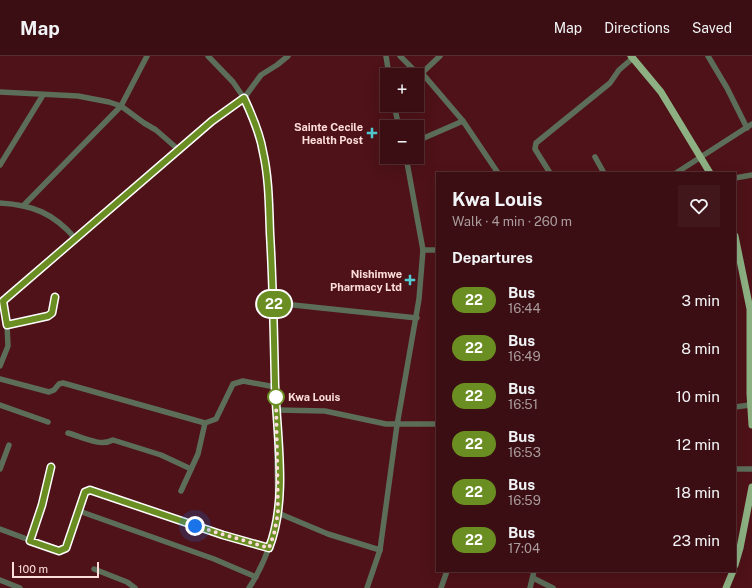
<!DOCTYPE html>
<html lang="en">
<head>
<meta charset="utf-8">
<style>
	:root { --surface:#3a0e12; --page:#41171b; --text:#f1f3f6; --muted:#ab9c9f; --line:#542e32 }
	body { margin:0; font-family:"Public Sans",sans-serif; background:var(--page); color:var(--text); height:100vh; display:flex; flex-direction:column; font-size:15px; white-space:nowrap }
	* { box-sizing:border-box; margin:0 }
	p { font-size:13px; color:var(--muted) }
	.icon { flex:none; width:22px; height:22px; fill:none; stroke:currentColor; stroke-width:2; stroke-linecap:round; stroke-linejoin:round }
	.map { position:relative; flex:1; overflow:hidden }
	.side { position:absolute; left:436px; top:116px; width:300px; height:400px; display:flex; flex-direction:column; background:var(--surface); border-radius:0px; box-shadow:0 4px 16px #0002,0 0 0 1px var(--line) }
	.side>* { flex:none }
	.badge { padding:0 8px; border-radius:13px; font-size:14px; line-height:26px }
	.tools { position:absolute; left:380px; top:12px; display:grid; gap:8px }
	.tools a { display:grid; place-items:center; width:44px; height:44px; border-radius:0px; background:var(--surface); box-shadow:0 4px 16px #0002,0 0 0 1px var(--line); font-size:20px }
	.scale { position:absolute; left:12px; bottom:10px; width:87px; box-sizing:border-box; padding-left:4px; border:2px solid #fddddc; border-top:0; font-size:11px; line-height:14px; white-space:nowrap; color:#fddddc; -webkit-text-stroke:3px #4e1218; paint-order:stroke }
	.you { position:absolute; width:20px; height:20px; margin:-10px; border:3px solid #fff; border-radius:50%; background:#1a73e8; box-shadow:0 0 0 6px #1a73e833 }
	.map>.badge { position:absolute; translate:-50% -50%; box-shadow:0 0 0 2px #fff }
	h2 { padding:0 16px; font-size:15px; line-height:36px }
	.round { display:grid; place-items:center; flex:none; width:42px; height:42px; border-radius:0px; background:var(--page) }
	.headline { display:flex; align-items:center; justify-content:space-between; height:68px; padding:0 16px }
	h1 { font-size:19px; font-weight:700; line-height:30px }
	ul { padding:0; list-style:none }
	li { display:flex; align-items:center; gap:12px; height:48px; padding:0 16px }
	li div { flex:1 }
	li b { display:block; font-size:15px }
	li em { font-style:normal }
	li .badge { min-width:44px; font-weight:700; text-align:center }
	header { display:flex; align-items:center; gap:24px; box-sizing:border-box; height:56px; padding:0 20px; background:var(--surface); border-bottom:1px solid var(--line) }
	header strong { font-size:19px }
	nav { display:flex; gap:22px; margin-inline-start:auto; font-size:14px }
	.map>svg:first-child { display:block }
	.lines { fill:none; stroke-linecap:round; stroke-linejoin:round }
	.minor { stroke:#5d6e58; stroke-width:5.5 }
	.major { stroke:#8db183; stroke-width:7 }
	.line-casing { stroke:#fff; stroke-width:9 }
	.line { stroke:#6b8e23; stroke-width:6 }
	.walk { stroke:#fddddc; stroke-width:4; stroke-dasharray:0 7.2 }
	.poi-dot { fill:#51ccd1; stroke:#4e1218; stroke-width:1.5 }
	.stop-dot { fill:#fff; stroke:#6b8e23; stroke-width:2 }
	.labels { text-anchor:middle; stroke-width:3; stroke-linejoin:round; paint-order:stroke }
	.poi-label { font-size:11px; font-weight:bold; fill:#fddddc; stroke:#4e1218; text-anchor:end }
	.stop-label { font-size:11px; font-weight:bold; fill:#fddddc; stroke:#4e1218; text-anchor:start }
</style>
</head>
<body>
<header>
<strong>Map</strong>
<nav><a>Map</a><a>Directions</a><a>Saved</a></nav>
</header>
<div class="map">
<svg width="752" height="532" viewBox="0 0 752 532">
	<rect width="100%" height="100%" fill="#4e1218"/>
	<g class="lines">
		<g class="minor">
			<path d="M208,0L233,26L244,42L254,64L264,97L268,136L274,247L278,457C273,484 264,509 249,532"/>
			<polyline points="386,0 389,19"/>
			<polyline points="400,0 414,14 422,17"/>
			<polyline points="440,0 422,17 463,65 498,117"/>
			<polyline points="708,0 727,32 747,72"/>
			<polyline points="0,36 78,40 109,46 121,50 144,67 156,74 180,95"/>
			<polyline points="394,49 399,71"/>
			<polyline points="417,85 463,65"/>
			<polyline points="595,101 604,117"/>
			<polyline points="0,109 43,39"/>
			<polyline points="550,117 535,93 536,87 610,27 619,14 633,2"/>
			<polyline points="676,117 752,68"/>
			<polyline points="735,122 752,119"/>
			<path d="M0,147C33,149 53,157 75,182"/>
			<polyline points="24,149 121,50 147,0"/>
			<polyline points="423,194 437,194"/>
			<polyline points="274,247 417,262"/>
			<polyline points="7,269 48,259 52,257 55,241"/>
			<polyline points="0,310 8,290 7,269 3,245 212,65 244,42 261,19 277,9 288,0"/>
			<polyline points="0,323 49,336 54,334 59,328 63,327 205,367 216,363 233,328 243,325 275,331"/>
			<polyline points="0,349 48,366"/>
			<polyline points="735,351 750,349"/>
			<polyline points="277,354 325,355 386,368 437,368"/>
			<path d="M68,377C82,381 100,391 113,384L161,399L191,413"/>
			<polyline points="0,413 9,389"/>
			<polyline points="735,413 752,413"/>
			<polyline points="181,435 198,398 205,367"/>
			<polyline points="79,455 214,503 256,521"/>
			<polyline points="278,457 328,478 380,494"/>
			<polyline points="0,473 59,495 63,494 68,488 85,436 90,434 223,479 269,492"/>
			<polyline points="30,485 42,449 51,411"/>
			<polyline points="94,513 127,526 135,532"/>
			<polyline points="533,522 553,532"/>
			<polyline points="0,524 20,532"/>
			<polyline points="367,532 380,494 397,369 419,243 423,194 406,101"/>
			<polyline points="441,532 447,515"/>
			<polyline points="530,532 534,515"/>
		</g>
		<g class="major">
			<polyline points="631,0 661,36 710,117"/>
			<polyline points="735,180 750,253 750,338 752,369"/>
			<polyline points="735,509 740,492 752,431"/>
			<polyline points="726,532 733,515"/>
		</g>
	</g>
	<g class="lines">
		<defs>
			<path id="line" d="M51,411L42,449L30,485L59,495L66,492L85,436L90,434L223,479L269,492C288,444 277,381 275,329C274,279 273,228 270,177C269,150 269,122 263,96C260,77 252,59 244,42L212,65L3,245L7,269L48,260L52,257L55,241"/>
		</defs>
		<use href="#line" class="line-casing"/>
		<use href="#line" class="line"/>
		<polyline class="walk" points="195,470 269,492 274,478 278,457 276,341"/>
	</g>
	<g class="poi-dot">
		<path d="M370 71h4v4h4v4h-4v4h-4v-4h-4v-4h4z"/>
		<path d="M408 218h4v4h4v4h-4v4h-4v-4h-4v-4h4z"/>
	</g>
	<circle class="stop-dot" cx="276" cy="341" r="8"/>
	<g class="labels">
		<g class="poi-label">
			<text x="363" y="75">Sainte Cecile<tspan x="363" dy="13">Health Post</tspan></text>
			<text x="402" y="222">Nishimwe<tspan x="402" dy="13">Pharmacy Ltd</tspan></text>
		</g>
		<g class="stop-label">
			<text x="288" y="345">Kwa Louis</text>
		</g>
	</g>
</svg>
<div class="tools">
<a>+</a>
<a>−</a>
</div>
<div class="scale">100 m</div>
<div class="you" style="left:195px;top:470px"></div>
<b class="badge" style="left:274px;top:248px;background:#6b8e23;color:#fff">22</b>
<section class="side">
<div class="headline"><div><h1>Kwa Louis</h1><p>Walk · 4 min · 260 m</p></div><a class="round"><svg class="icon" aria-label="heart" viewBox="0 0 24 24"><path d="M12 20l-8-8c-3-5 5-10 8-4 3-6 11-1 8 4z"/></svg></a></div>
<h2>Departures</h2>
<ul>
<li><span class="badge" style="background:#6b8e23;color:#fff">22</span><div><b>Bus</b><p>16:44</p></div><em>3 min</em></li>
<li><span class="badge" style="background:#6b8e23;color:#fff">22</span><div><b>Bus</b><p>16:49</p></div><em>8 min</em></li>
<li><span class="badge" style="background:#6b8e23;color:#fff">22</span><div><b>Bus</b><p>16:51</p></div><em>10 min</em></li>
<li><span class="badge" style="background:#6b8e23;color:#fff">22</span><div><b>Bus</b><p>16:53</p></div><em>12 min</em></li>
<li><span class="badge" style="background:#6b8e23;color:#fff">22</span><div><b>Bus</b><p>16:59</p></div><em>18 min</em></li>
<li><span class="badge" style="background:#6b8e23;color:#fff">22</span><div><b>Bus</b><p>17:04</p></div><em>23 min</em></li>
</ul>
</section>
</div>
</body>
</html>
